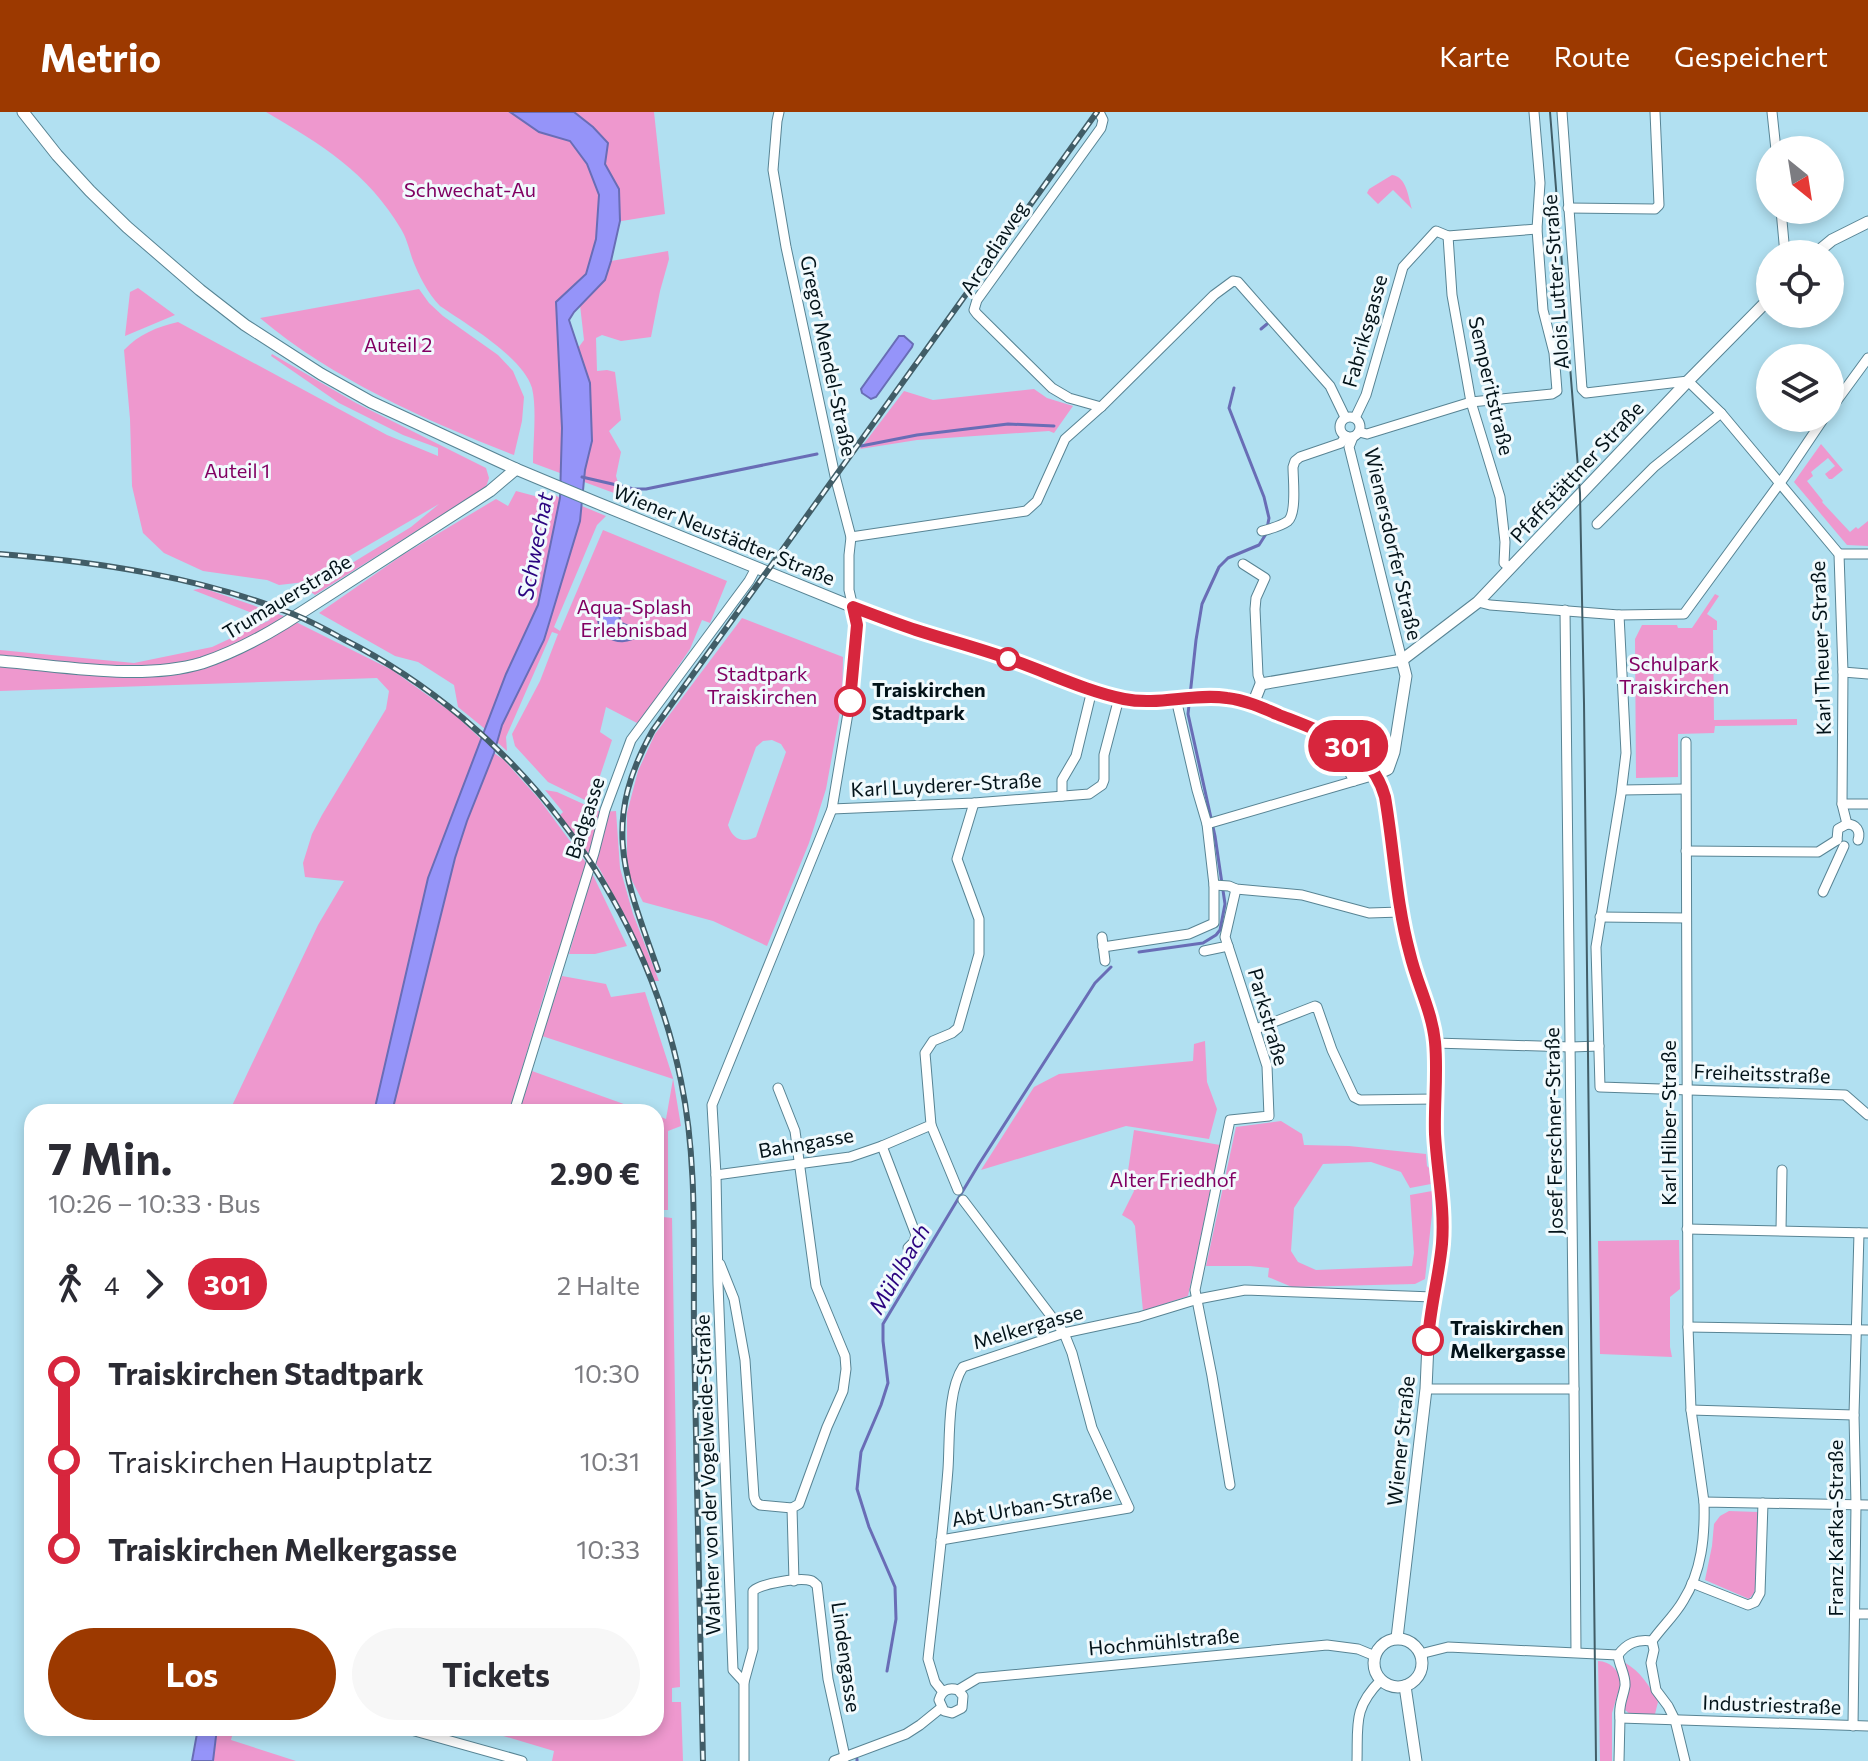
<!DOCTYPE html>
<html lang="de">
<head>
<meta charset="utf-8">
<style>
	:root { --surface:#fff; --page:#f7f7f7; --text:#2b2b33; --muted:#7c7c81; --accent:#9c3900 }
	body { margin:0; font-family:Commissioner,sans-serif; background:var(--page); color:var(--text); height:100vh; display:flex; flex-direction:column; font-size:30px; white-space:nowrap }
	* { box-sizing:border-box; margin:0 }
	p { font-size:26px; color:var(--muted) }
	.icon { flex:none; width:44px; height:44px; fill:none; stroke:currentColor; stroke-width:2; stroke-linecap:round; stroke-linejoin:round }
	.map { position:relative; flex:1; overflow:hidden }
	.details { position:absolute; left:24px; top:992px; width:640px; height:632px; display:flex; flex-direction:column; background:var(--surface); border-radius:24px; box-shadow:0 4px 12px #0003 }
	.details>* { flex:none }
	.badge { padding:0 16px; border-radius:26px; font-size:28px; line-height:52px }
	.needle { width:52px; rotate:150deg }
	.tools { position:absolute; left:1756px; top:24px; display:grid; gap:16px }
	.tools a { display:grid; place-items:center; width:88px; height:88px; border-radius:50%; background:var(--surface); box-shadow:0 4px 12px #0003; font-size:40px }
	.map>.badge { position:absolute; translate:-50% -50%; box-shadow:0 0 0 4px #fff }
	.legs { display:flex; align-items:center; gap:12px; height:88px; padding:0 24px; font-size:26px }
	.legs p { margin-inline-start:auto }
	.summary { display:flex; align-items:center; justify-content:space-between; height:136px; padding:0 24px }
	h1 { font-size:44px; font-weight:700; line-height:60px }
	.cta { display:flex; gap:16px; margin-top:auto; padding:16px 24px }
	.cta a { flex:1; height:92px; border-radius:48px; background:var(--accent); color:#fff; font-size:32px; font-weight:700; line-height:92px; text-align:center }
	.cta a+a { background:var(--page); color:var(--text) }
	ul { padding:0 24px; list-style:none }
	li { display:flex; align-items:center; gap:28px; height:88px; font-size:30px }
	li i { display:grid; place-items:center; width:12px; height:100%; margin:0 10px; background:currentColor }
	li i::after { content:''; width:20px; height:20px; margin:-10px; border:6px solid; border-radius:50%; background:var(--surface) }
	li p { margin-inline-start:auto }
	li:first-child i { background:linear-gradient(#0000 50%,currentColor 0) }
	li:last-child i { background:linear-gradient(currentColor 50%,#0000 0) }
	header { display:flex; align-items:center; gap:48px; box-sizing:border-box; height:112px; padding:0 40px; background:var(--accent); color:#fff }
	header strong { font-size:38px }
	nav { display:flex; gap:44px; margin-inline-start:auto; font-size:28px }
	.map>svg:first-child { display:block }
	.green { fill:#ee98ce; fill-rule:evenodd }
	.water { fill:#9594f9; stroke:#696db6; stroke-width:2 }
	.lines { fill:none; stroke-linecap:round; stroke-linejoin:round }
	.stream { stroke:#696db6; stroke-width:3 }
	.minor-casing { stroke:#588494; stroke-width:11 }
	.major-casing { stroke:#588494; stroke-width:13 }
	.minor { stroke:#fff; stroke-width:9 }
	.major { stroke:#fff; stroke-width:11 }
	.tram { stroke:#415d67; stroke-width:2 }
	.rail-casing { stroke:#415d67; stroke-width:6 }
	.rail { stroke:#f1fafd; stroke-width:3; stroke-dasharray:9; stroke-linecap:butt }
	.line-1-casing { stroke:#fff; stroke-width:18 }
	.line-1 { stroke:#d7263d; stroke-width:12 }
	.stop-1-dot { fill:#fff; stroke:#d7263d; stroke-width:4 }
	.labels { text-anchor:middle; stroke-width:6; stroke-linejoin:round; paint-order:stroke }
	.park-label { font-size:20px; fill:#810062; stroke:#f1fafd }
	.street-label { font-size:20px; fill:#031319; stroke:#f1fafd }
	.stop-label { font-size:20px; font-weight:bold; fill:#031319; stroke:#f1fafd; text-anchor:start }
	.water-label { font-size:22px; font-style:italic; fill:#2b0480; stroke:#f1fafd }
</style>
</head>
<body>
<header>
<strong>Metrio</strong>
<nav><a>Karte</a><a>Route</a><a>Gespeichert</a></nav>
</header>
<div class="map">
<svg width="1868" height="1649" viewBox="0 0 1868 1649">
	<rect width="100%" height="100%" fill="#b1e0f1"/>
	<g class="green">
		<path d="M266,0H654L665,102L597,113L596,127L586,162L558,188L582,247L578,236L584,228L580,193L605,168L611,149L668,139L669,147L660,179L651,225L621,229L602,223L596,226L597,259L607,258L615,260L621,308L609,319L621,340L616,364L622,384L533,351C533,330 537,296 532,276C523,245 466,212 440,194C427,180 419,164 412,146C409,136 406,125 401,117C368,61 321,32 266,0Z"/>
		<path d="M1392,63C1407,65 1408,85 1412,97L1393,78L1378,92L1367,81L1369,77Z"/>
		<polygon points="138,176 175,203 125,224 130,180"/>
		<path d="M419,177L429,191L443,204L498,243L513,259L524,285L522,309L514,343C427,309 332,267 260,206Z"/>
		<path d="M178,210L387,323L438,344V336L403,323L339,291L271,244L272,242L356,291L486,356L489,366L486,375L315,483L308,478L411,415L439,392L305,470L279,473L267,468L203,459L164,441L143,421L132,374L130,307L124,238C139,222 157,215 178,210Z"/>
		<polygon points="1034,277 1047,286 1073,294 1054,321 1049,319 917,328 860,337 904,279 933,288"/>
		<polygon points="1821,332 1843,358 1832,367 1829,367 1825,362 1835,354 1828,346 1811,360 1813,364 1807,369 1823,389 1822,390 1850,420 1856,415 1858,417 1868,409 1868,434 1847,433 1794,370"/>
		<polygon points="516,379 546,387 550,380 560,386 538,493 532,506 548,513 580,409 582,394 606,404 597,413 554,515 560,519 603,418 727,469 710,511 702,508 690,537 639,612 606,595 600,620 612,628 591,691 548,670 515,634 512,622 540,569 558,522 552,520 506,625 507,639 497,630 501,614 544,528 547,517 506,562 485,617 458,595 454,573 418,550 395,544 319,501 404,442 496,387 508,394"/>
		<polygon points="203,476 284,504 392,558 454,602 481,627 428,766 374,1000 229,1000 318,813 344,769 305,765 303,751 312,722 322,703 386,597 389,579 377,566 0,579 0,538 134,551 212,535 270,508 193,478"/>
		<polygon points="1715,482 1719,484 1707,502 1717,509 1717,518 1713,518 1714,608 1797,607 1797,613 1715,614 1714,621 1678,622 1678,665 1636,666 1635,527 1642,513 1677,513 1678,516 1692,516"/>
		<path d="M742,506L843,545L842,589L826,677L809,731L767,834L713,809L643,790L627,759V701L638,659L655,622ZM772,628L781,632L786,640L756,725C743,731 733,728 728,713L756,635L763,629Z"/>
		<path d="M494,641L504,648L539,687L587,752C573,787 566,824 551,859L509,1000H392L451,761L467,709Z"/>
		<polygon points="545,678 557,680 601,700 616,699 620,756 633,802 659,869 654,869 631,816 599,756 560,703 563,700"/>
		<polygon points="592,761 627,834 595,842 569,842"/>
		<polygon points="562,864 606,872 611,885 645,880 673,966 681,1014 668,1019 668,1098 663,1098 663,1105 672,1106 680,1575 672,1576 672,1590 681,1590 683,1649 552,1649 554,1639 490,1620 491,1616 656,1616 656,1003 666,1007 673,967 542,924"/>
		<polygon points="1205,929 1207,970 1217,997 1209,1027 1126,1014 981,1058 1034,975 1059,962 1193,949 1194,932"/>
		<polygon points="532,959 646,1000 519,1000"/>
		<polygon points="1281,1009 1302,1022 1304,1033 1349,1034 1426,1042 1427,1054 1429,1056 1431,1072 1410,1076 1401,1060 1371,1050 1323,1052 1294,1096 1291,1139 1298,1150 1316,1158 1412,1154 1414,1141 1410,1083 1432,1079 1432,1102 1425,1167 1415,1172 1292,1175 1268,1165 1269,1156 1250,1154 1206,1154 1236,1015"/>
		<polygon points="1134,1018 1220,1033 1188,1184 1143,1199 1135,1114 1132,1109 1122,1103 1134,1079 1128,1059"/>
		<polygon points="1679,1128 1680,1177 1670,1185 1670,1235 1672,1245 1600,1242 1598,1129"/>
		<polygon points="1729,1399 1758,1400 1756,1473 1754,1481 1749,1487 1705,1468 1712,1434 1714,1412 1720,1404"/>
		<path d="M1598,1549C1611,1550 1615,1556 1622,1567L1612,1601V1649H1600Z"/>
		<path d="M1624,1550C1641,1560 1649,1573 1658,1590L1655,1602L1631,1603L1625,1598L1623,1591L1630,1573Z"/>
		<polygon points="217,1616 234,1616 231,1628 296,1649 213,1649"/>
	</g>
	<g class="water">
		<polygon points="510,0 574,0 593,15 608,31 605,52 619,77 620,109 611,149 605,168 574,200 569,208 590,271 592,329 585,358 580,409 544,528 502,613 494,641 467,709 455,746 392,1000 374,1000 428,766 506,562 538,493 560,386 562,316 556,190 586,162 596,127 599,83 587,52 570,29 539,20"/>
		<polygon points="899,224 904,224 913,232 912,235 876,285 871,287 862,281 861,277"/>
		<path d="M598,493L607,497L610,502H617L620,506L619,510C628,514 635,515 641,523C615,539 593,522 598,493Z"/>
		<polygon points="198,1616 217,1616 213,1649 192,1649"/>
	</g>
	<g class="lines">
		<g class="stream">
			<polyline points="1261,217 1267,212"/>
			<polyline points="861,334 917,323 1008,312 1054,314"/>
			<polyline points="582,365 634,377 646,377 817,342"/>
			<polyline points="1139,840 1203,831 1216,823 1220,818 1225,792 1215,724 1188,602 1196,528 1202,492 1219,455 1228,446 1259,433 1266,422 1269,406 1264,385 1229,296 1234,276"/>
			<polyline points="887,1559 896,1507 895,1475 869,1415 857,1377 861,1340 881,1293 888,1271 883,1229 883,1212 979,1052 1095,871 1111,855"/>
			<polyline points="857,1649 857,1647"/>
		</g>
		<defs>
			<g id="minor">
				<polyline points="1099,0 1103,8 1101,16 977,188 974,198 977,202 1052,276 1069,286 1101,295"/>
				<polyline points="1562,0 1582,277 1586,281 1688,269 1721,301 1839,442 1843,560 1842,692 1847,712"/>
				<polyline points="1772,0 1776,38"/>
				<polyline points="1568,96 1655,97 1659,93 1655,0"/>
				<polyline points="1781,98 1785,142"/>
				<polyline points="1448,124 1452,183 1471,290 1500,385 1505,430 1504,451 1510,456"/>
				<polyline points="1830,298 1868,246"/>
				<circle cx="1350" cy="315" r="10"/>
				<polyline points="1355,306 1366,283 1403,155 1436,119 1448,124 1537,117"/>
				<polyline points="1359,320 1367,322 1471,290 1552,282 1557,279 1554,241 1543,198 1537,117 1540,71 1534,0"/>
				<polyline points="1353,325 1349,335 1402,548"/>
				<polyline points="1597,412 1654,355 1721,301"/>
				<path d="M1262,419C1270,417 1281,414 1288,409C1297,401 1293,367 1293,355L1295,349L1300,345L1341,331L1346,324"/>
				<polyline points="851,425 1026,399 1037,389 1065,327 1101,295 1214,183 1233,169 1238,170 1330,274 1345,305"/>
				<polyline points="1839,442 1868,442"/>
				<polyline points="1243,452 1265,466 1256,486 1255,497 1258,563 1261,572"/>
				<polyline points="1478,490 1490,493 1619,503 1684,502 1785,364 1824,306"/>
				<polyline points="1565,498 1574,1277 1576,1540"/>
				<polyline points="1619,503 1626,641 1621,682 1596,835 1600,975 1845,983 1868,1003"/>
				<polyline points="1843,560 1868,562"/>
				<polyline points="1330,624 1354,669"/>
				<polyline points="1686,630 1688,1215 1691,1298 1704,1390"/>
				<polyline points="1351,636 1364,634 1393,644"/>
				<polyline points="1622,678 1685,677"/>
				<polyline points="1062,684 1062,668 1076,644 1092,578"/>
				<polyline points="1842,692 1868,692"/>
				<polyline points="832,697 974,691 1089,682 1102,673 1104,668 1104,643 1119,586"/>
				<polyline points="1207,712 1375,663"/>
				<path d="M1847,712C1856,712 1861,719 1858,728"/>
				<polyline points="1837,728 1838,717 1847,712"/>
				<polyline points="1686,739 1818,740 1837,728"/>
				<polyline points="1214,773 1229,774 1236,777 1302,783 1369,801 1401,800"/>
				<polyline points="1823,780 1844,734"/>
				<polyline points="1600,805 1686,806"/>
				<polyline points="1102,825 1105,849"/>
				<polyline points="1228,834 1267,954 1269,1004 1230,1008 1195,1178 1212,1264 1230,1373"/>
				<polyline points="1103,835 1189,822 1214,811 1214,773 1207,712 1197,678 1176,587"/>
				<polyline points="1204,839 1228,834 1225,825 1236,777"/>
				<polyline points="1256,917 1315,894 1317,895 1332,938 1354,985 1360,988 1435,987"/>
				<polyline points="1435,931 1571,935 1599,934"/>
				<polyline points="778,976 795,1019 816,1174 845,1244 846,1257 843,1279 827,1315 799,1392 792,1396 794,1469"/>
				<polyline points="514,1000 594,741 605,698 631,628 749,469 756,456"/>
				<polyline points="931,1013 958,1078"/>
				<polyline points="882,1034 916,1123 914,1130 908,1136"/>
				<polyline points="716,1063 850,1045 882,1034 931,1013 925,941 933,929 952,921 958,916 979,842 979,807 957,747 974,691"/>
				<polyline points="1687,1117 1868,1121"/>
				<polyline points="1781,1118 1782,1058"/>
				<polyline points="720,1152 734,1187 745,1248 754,1385 756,1390 760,1393 792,1396"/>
				<polyline points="1688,1215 1868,1218"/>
				<polyline points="1426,1277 1574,1277"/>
				<polyline points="1691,1298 1854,1303"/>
				<polyline points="941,1428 1129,1396 1092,1316 1072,1241 1064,1221 963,1088"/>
				<polyline points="1692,1471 1748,1493 1755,1490 1760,1481 1763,1391"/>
				<polyline points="1855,1502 1868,1502"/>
				<path d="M1652,1529C1662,1515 1675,1503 1683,1489C1702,1459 1705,1424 1704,1390L1868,1393"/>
				<polyline points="1652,1529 1654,1538 1651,1551 1656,1578 1668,1594 1675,1608 1685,1649"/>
				<polyline points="1420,1542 1448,1535 1618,1543"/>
				<path d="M1618,1543C1619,1554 1626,1563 1625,1574C1623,1586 1618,1594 1620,1606L1868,1614"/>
				<path d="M1618,1543C1627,1531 1637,1527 1652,1529"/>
				<polyline points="744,1570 733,1558 718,1172 716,1063 712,993 832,697 850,589 857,513 849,478 849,443 851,425 835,364 786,135 773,58 777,9 779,0"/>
				<path d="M958,1578L963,1584L962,1596L952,1601L944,1599L939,1588C942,1578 949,1575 958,1578L978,1566L1327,1533L1358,1537L1375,1544"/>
				<path d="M943,1580L935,1570L928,1547C935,1484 943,1421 948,1357C950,1328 947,1279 963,1255L1064,1221L1139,1205L1198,1187L1245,1178L1433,1185"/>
				<polyline points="1853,1614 1856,1393 1854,1303 1859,1121"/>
				<polyline points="404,1616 522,1649"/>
				<path d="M744,1649V1570L753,1537V1479C762,1471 801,1465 812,1469C814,1470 815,1472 817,1473L828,1567L845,1645"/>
				<polyline points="834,1649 906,1622 920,1613 941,1596"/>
				<path d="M1357,1649C1358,1612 1353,1596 1381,1568"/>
				<polyline points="1619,1649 1620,1606"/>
			</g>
			<g id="major">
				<polyline points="23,0 57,43 90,79 127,115 200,178 245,213 321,262 371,290 516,357 595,390 853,495 914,517 1008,547 1092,578 1122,587 1154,589 1206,585 1229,586 1266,597 1324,620 1351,636 1365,649 1375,663 1382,674 1385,685 1401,800 1410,843 1430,901 1435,931 1435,1024 1442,1082 1442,1128 1438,1161 1429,1208 1426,1277 1397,1526"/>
				<polyline points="1815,142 1832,128 1868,110"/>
				<path d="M0,549C63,554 141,569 202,551C232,541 259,527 285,511L490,379L516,357"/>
				<polyline points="1253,592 1261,572 1402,548 1478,490 1688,269 1770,186"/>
				<polyline points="1375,663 1388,657 1394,640 1406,564 1402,548"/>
				<circle cx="1398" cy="1551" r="24"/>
				<polyline points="1405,1574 1416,1649"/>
			</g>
		</defs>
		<use href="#minor" class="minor-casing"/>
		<use href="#major" class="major-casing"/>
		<use href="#minor" class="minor"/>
		<use href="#major" class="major"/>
		<polyline class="tram" points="1550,0 1580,381 1584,591 1596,1649"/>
		<defs>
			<g id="rail">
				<path d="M0,442C100,450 199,465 293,502C310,509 327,518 343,527C514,613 643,781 681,969C698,1051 693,1137 694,1220C697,1363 699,1506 703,1649"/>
				<path d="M658,858C625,765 600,712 653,618L1097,0"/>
			</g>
		</defs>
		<use href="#rail" class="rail-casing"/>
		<use href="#rail" class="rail"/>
	</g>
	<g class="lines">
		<defs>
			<path id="line-1" d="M850,589L857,513L853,495C874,503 895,511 916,518C947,528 978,536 1009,547C1047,560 1085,579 1124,587C1158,594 1193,581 1227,586C1245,588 1263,596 1279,603C1322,620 1372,636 1385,685C1394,737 1396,791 1410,842C1417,872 1432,899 1435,930C1438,960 1434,992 1435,1022C1437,1059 1445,1095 1442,1132C1439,1164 1430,1196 1428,1228"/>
		</defs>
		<use href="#line-1" class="line-1-casing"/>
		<use href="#line-1" class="line-1"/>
	</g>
	<g class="stop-1-dot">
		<circle cx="1008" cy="547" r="10"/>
		<circle cx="850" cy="589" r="14"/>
		<circle cx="1428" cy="1228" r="14"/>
	</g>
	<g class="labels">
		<g class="park-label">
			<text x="470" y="85">Schwechat-Au</text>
			<text x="398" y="240">Auteil 2</text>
			<text x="237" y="366">Auteil 1</text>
			<text x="634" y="502">Aqua-Splash<tspan x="634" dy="23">Erlebnisbad</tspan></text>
			<text x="1674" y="559">Schulpark<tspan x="1674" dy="23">Traiskirchen</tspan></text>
			<text x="762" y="569">Stadtpark<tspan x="762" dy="23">Traiskirchen</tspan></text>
			<text x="1173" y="1075">Alter Friedhof</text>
		</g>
		<g class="street-label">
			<text transform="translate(994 136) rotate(-57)" y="7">Arcadiaweg</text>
			<text transform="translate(1556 170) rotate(-94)" y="7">Alois Lutter-Straße</text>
			<text transform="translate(1365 219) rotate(-74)" y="7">Fabriksgasse</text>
			<text transform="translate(828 244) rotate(78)" y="7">Gregor Mendel-Straße</text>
			<text transform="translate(1491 274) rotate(77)" y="7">Semperitstraße</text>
			<text transform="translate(1577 360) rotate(-47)" y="7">Pfaffstättner Straße</text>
			<text transform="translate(724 423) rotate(22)" y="7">Wiener Neustädter Straße</text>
			<text transform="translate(1393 432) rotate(77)" y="7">Wienersdorfer Straße</text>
			<text transform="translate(287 485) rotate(-31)" y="7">Trumauerstraße</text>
			<text transform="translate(1821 536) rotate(-92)" y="7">Karl Theuer-Straße</text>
			<text transform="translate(946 673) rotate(-3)" y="7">Karl Luyderer-Straße</text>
			<text transform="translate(585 706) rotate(-72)" y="7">Badgasse</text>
			<text transform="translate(1268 905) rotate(74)" y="7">Parkstraße</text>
			<text transform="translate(1762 962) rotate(2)" y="7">Freiheitsstraße</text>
			<text transform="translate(1669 1011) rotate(-90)" y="7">Karl Hilber-Straße</text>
			<text transform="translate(1554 1019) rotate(-91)" y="7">Josef Ferschner-Straße</text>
			<text transform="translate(806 1031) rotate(-10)" y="7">Bahngasse</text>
			<text transform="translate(1028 1215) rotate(-16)" y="7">Melkergasse</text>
			<text transform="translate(1401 1329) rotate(-84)" y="7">Wiener Straße</text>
			<text transform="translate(708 1363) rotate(-92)" y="7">Walther von der Vogelweide-Straße</text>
			<text transform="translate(1032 1394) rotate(-10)" y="7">Abt Urban-Straße</text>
			<text transform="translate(1836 1416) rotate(-90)" y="7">Franz Kafka-Straße</text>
			<text transform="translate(1164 1530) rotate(-5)" y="7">Hochmühlstraße</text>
			<text transform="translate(846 1545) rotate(82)" y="7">Lindengasse</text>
			<text transform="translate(1772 1593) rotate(2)" y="7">Industriestraße</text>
		</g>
		<g class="stop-label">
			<text x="872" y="585">Traiskirchen<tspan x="872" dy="23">Stadtpark</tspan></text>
			<text x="1450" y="1223">Traiskirchen<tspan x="1450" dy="23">Melkergasse</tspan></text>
		</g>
		<g class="water-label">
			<text transform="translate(535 434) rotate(-79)" y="8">Schwechat</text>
			<text transform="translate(899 1157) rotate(-60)" y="8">Mühlbach</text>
		</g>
	</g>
</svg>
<div class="tools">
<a><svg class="needle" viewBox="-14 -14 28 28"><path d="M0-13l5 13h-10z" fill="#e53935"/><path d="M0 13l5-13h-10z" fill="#7c7c81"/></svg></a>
<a><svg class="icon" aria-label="locate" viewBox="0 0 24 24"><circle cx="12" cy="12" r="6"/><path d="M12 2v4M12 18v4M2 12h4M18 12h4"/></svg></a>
<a><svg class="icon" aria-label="layers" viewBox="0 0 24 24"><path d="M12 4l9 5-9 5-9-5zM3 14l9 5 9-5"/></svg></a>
</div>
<b class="badge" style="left:1348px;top:634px;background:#d7263d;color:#fff">301</b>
<section class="details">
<div class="summary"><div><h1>7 Min.</h1><p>10:26 – 10:33 · Bus</p></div><b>2.90 €</b></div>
<div class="legs"><svg class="icon" aria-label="walk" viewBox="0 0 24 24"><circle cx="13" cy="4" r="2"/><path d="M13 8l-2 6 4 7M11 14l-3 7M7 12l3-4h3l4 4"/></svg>4<svg class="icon" aria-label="forward" viewBox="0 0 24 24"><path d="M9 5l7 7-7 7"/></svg><b class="badge" style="background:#d7263d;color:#fff">301</b><p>2 Halte</p></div>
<ul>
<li><i style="color:#d7263d"></i><b>Traiskirchen Stadtpark</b><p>10:30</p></li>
<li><i style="color:#d7263d"></i><span>Traiskirchen Hauptplatz</span><p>10:31</p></li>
<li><i style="color:#d7263d"></i><b>Traiskirchen Melkergasse</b><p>10:33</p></li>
</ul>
<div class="cta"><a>Los</a><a>Tickets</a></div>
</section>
</div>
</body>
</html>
